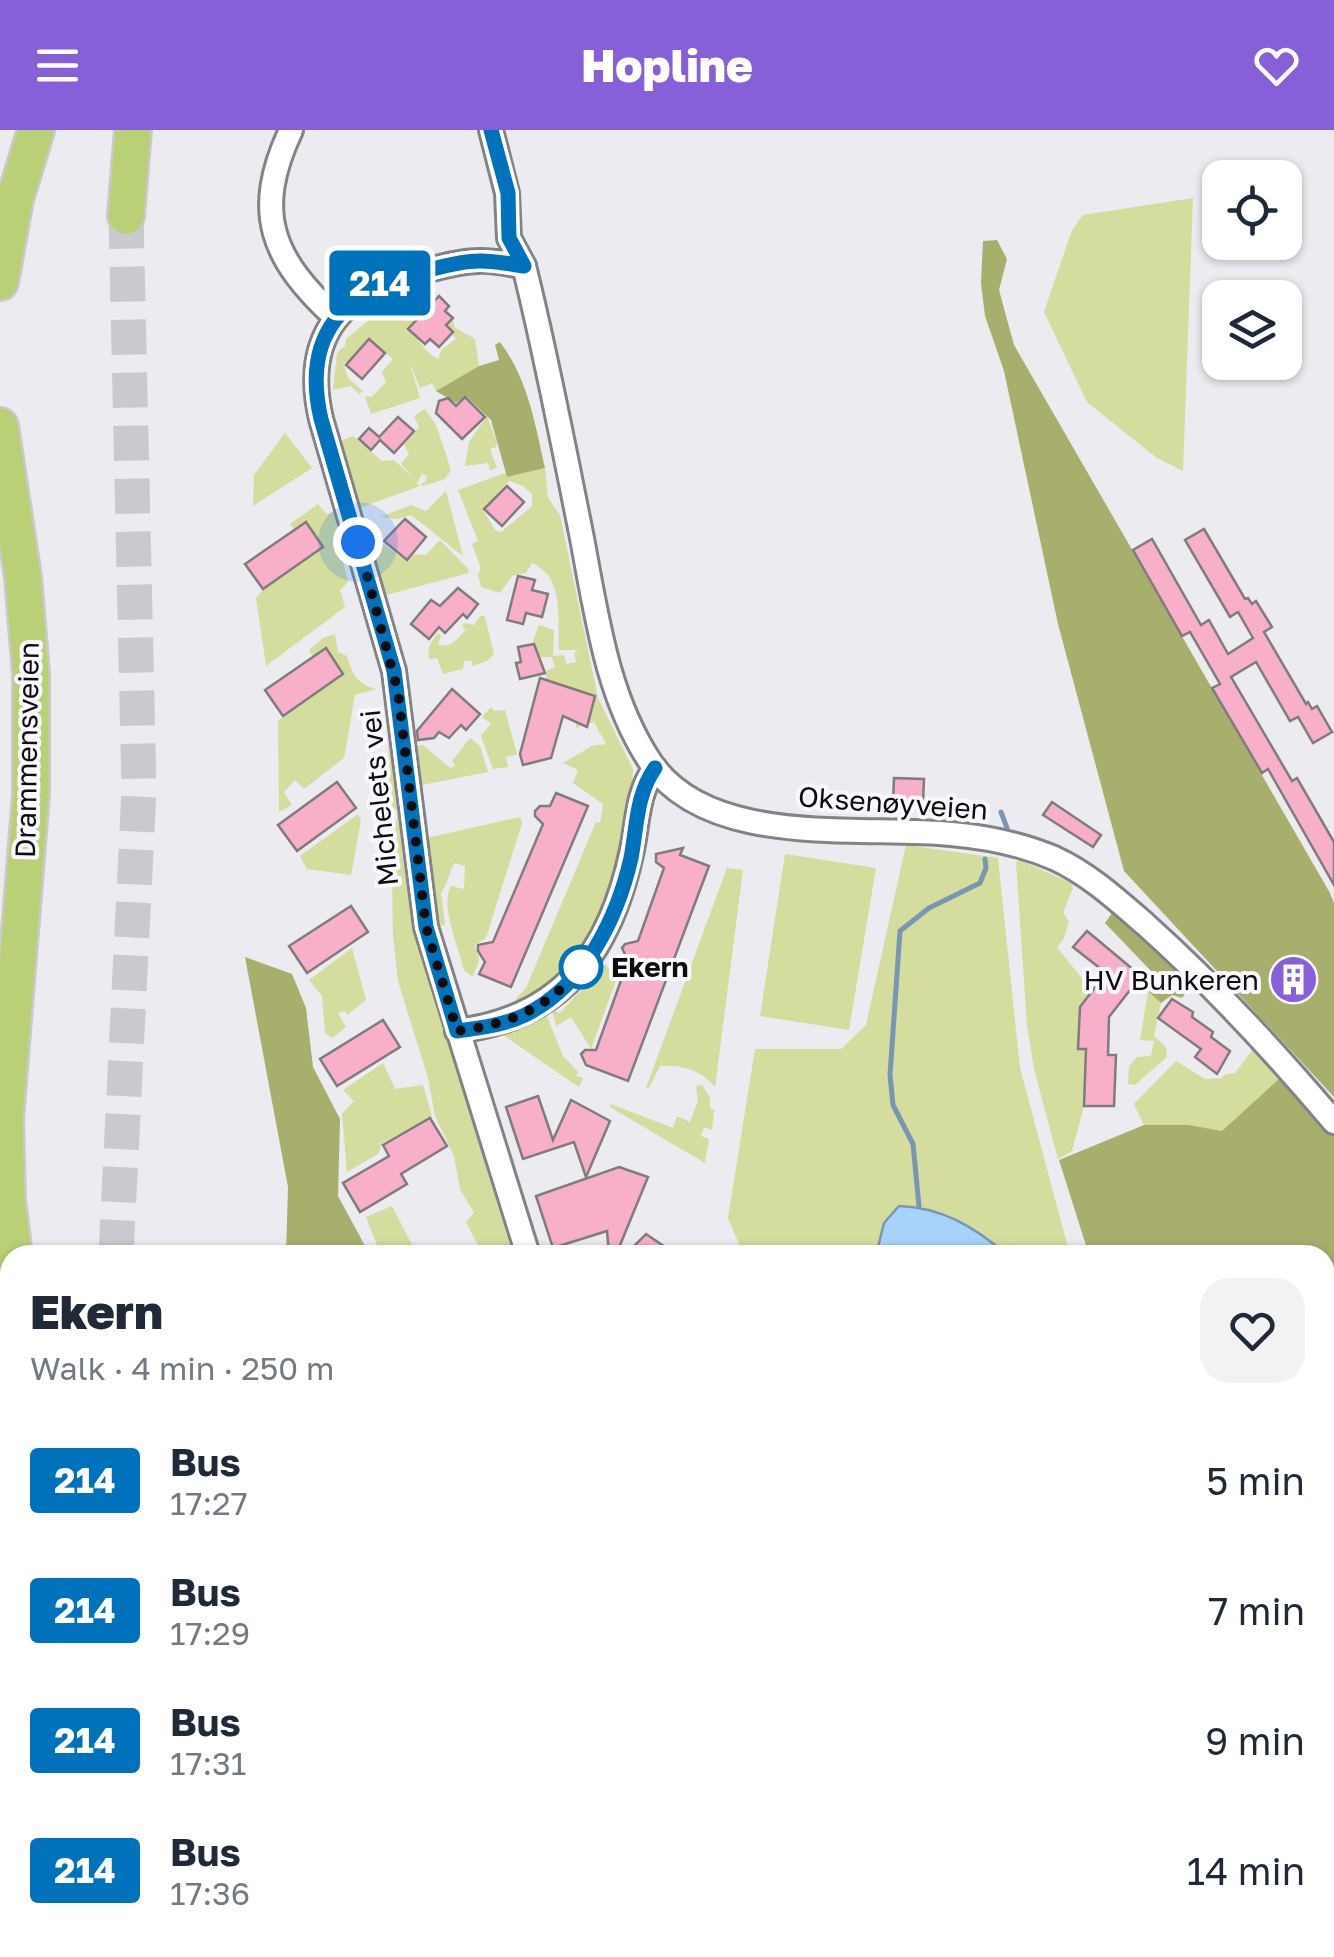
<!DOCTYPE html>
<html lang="en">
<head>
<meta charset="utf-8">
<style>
	:root { --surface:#fff; --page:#f2f2f3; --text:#1f2937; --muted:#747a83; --accent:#875fd9 }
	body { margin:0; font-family:"Golos Text",sans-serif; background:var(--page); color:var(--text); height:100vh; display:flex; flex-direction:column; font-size:38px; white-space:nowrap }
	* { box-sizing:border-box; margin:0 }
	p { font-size:32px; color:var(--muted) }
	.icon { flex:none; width:55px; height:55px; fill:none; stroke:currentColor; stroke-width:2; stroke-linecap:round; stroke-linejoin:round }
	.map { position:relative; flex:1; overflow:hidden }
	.details { position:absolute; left:0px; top:1115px; width:1335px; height:712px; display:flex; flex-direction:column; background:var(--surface); border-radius:30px 30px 0 0; box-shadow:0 2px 8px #0004 }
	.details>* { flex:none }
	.badge { padding:0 20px; border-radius:8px; font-size:35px; line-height:65px }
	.fabs { position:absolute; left:1202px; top:30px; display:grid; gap:20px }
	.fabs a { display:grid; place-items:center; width:100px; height:100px; border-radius:20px; background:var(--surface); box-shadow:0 2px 8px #0004; font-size:50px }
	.you { position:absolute; width:50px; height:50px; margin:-25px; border:8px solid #fff; border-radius:50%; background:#1a73e8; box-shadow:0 0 0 15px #1a73e833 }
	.map>.badge { position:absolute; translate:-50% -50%; box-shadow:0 0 0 5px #fff }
	.round { display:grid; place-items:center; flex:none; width:105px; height:105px; border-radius:30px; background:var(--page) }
	.headline { display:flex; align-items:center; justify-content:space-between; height:170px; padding:0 30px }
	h1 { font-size:48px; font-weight:800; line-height:75px }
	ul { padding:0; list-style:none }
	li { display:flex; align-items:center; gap:30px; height:130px; padding:0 30px }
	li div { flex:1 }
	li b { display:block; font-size:38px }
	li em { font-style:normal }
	li .badge { min-width:110px; font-weight:700; text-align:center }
	header { display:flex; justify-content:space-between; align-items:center; height:130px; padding:0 30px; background:var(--accent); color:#fff; font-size:45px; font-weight:800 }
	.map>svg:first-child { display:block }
	.green { fill:#d4dc9e; fill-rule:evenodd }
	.forest { fill:#a8af6c }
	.water { fill:#a7d2fa; stroke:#7997b3; stroke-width:2.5 }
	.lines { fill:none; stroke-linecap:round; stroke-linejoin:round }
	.stream { stroke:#7997b3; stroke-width:5 }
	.building { fill:#f8b0ca; stroke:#807b7d; stroke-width:2.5 }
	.highway-tunnel { stroke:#cacace; stroke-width:35; stroke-dasharray:35 18; stroke-linecap:butt }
	.minor-casing { stroke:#828287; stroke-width:28 }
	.highway-casing { stroke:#cacaca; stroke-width:40 }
	.minor { stroke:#fff; stroke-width:22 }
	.highway { stroke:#b9d077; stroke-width:35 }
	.rail { stroke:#68686b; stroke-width:5; stroke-dasharray:5 10; stroke-linecap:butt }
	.line-casing { stroke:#fff; stroke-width:22 }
	.line { stroke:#0072bc; stroke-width:15 }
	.walk { stroke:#0d0d0e; stroke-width:10; stroke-dasharray:0 18 }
	.stop-dot { fill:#fff; stroke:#0072bc; stroke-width:5 }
	.labels { text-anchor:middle; stroke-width:8; stroke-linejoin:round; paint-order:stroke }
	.street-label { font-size:28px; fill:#0d0d0e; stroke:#f8f8fd }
	.stop-label { font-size:28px; font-weight:bold; fill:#0d0d0e; stroke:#f8f8fd; text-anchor:start }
	.poi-label { font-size:28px; fill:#0d0d0e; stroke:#f8f8fd; text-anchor:end }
</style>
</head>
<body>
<header><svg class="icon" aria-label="menu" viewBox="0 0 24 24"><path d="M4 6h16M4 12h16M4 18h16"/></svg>Hopline<svg class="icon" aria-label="heart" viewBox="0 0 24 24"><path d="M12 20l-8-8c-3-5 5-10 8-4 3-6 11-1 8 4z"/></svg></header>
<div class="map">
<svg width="1334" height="1827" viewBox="0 0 1334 1827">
	<rect width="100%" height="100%" fill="#ebebf0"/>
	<g class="green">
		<polygon points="1193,68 1183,341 1157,328 1087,272 1044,182 1072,100 1083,85"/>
		<path d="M433,162L437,165C431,171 422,178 419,180C403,196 424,222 438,229L442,219L456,209L447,195L453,190L455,198L475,209L479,236L436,261L432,253L420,258L409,231L420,268L371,284L365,266L372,267L386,252L382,242L393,229L369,209L347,234L343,231L348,248L363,261L359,264L351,256L333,260L337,223L345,216L346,209L386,176Z"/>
		<polygon points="425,279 436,295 451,340 445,349 423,356 420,354 425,352 427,346 422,344 417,353 420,356 362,377 354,372 338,312 353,306 382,331 394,330 414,349 401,334 409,324 404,314 419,297 414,286"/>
		<polygon points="487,286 497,313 496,317 490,319 497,338 490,340 488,333 465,336 469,312"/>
		<polygon points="285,303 312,338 253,376 254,345"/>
		<path d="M545,338L548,368L560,385L598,568L633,639L631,677L618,747L605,785L587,822L562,850L532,872L527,869L517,879L516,868L526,858L596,692L600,693L603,674L573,653L578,640L563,633L592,616L606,614L594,592L576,598V590L565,583L570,558L546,549L547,540L555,538L552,527H539L533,511L539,495L554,500L553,526L564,525L566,534L576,532L574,522L579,520H559C557,488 565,447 532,433L526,443L512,446L500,463L481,457L478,445L481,438L472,414L478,411L458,360L505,343L507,347ZM509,351L523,356L532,364V376L501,402L496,401L483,380Z"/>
		<polygon points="446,361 463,426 411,385 397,389 380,387 411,375 426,381"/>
		<polygon points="318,374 326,384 337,381 337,405 348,452 340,460 345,477 266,536 256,468 263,459 323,418 306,392 294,400 290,394"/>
		<polygon points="440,410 468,439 469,443 386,465 371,418 384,414 407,432 414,424 426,425"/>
		<path d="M481,485L485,487L494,524L487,531L472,536V531H464L463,539L443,544L437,528L429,529C427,517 431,512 438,503L441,505L438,515C451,518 457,510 465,500L471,505L462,496L464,493L474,495Z"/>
		<path d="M335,504L338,522L347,526C352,544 357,554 376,559L355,565L344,628L304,659L295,650L284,662L292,675L279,682L278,591L343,544L326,519L313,527L309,520L323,508Z"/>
		<polygon points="491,577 494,581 505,580 517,624 506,627 508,637 493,639 481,606 491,594 482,587"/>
		<polygon points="390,601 415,802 513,1125 483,1125 466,1092 474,1083 460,1059 454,1026 435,986 428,948 398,851 393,805 391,692 397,691 397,680 390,678 388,603"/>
		<polygon points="470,608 480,616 488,642 422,655 416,616 423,615 450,638 455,636 452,631"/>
		<polygon points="358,684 361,690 351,745 307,739 300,726"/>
		<path d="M520,687L522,693L486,808L475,815L479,830L473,847L464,840C458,815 440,776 451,756L464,759L465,736L455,733C449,740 449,752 441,763L445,795L437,796L426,708Z"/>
		<polygon points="906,715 998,728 1020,938 1070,1125 1007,1125 919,1076 884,1093 876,1125 744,1125 728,1088 755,919 841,919 866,895"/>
		<polygon points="785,724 876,738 849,900 760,886"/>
		<polygon points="1019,730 1071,753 1073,758 1063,782 1069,792 1063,810 1057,817 1091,860 1080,877 1078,919 1086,919 1084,976 1072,1021 1058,1029 1034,939 1027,895 1016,733"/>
		<path d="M727,738L743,740L715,957C702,940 680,934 660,936L649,958H646Z"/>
		<polygon points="352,818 366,870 347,885 345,881 338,883 346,897 332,908 325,903 322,866 309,850"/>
		<polygon points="605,834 617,848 591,919 571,887 556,896 552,880 560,883"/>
		<polygon points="1148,861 1161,873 1154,906 1166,917 1167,927 1135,955 1128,954 1129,936 1137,927 1151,926 1154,911 1140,910"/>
		<polygon points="546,884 563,926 578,942 576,946 583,948 579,957 503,905"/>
		<polygon points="1256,915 1281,947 1222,1001 1189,995 1144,995 1134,974 1176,931 1205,949 1222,948 1224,945 1235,943"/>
		<polygon points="383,933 395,959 423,955 432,986 382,1013 378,1024 347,1042 342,984 354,971 343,960"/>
		<polygon points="702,955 710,967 710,978 714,980 712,1000 704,997 701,1006 709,1009 705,1033 610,977 611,974 673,998 677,986 690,992 698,971 696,956"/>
		<polygon points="392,1076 417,1125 381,1125 366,1087"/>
	</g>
	<g class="forest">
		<polygon points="997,110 1007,129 999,160 1014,215 1330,763 1334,773 1334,967 1124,741 1058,494 1004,241 985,186 981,153 983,111"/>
		<path d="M500,212C528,249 535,293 545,338L507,347L491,290L466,266L456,273L436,261L479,236L499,230L495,215Z"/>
		<polygon points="1115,779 1192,854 1182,868 1172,865 1161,873 1148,861 1151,841 1105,793"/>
		<polygon points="245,827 292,844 306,878 313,937 340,989 338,1066 370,1125 286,1125 288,1057"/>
		<polygon points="1281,947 1334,1006 1334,1827 1305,1827 1298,1818 1325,1818 1325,1125 1089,1125 1059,1030 1144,995 1189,995 1222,1001"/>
	</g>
	<g class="water">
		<path d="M899,1076C941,1077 975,1097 1007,1125H876L884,1093Z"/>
		<polygon points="889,1818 1287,1818 1295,1827 889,1827"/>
	</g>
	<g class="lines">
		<g class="stream">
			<polyline points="1001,682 1007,698"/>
			<polyline points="919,1076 913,1014 893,975 890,945 900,801 929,778 980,753 986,738 985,729"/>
			<polyline points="1325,1564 1334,1561"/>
		</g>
	</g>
	<g class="building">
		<polygon points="439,166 449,176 445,181 453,188 446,195 453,202 439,217 430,209 425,214 408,199"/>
		<polygon points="369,209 385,223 362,249 346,235"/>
		<polygon points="465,267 485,287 462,309 436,283 439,271 448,268 456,276"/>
		<polygon points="398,287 414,301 394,323 380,310 371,320 359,309 369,298 379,307"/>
		<polygon points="507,356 524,372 502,396 484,379"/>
		<polygon points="405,389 426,407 407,430 384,411"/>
		<polygon points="306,392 323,417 263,459 245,434"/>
		<polygon points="1204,399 1245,469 1248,468 1252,474 1256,471 1272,497 1264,502 1306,574 1308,572 1312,579 1317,576 1332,602 1313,613 1298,587 1290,591 1256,532 1231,547 1292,651 1297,648 1334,712 1334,755 1268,639 1262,643 1212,558 1220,554 1190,502 1182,506 1133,420 1152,409 1201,495 1209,490 1228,524 1253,508 1238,482 1230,487 1185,410"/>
		<polygon points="518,446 535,450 532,460 548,464 542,487 526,483 523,494 507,490"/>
		<polygon points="458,458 478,474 467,488 463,484 445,503 439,497 429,509 411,494 431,470 440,476"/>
		<polygon points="534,514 545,543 520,549 516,533 521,532 518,517"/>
		<polygon points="326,518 343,544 283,586 265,560"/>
		<polygon points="540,548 595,566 587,597 563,586 551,628 523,635 520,624"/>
		<polygon points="452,559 480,584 466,600 461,595 449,608 439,602 434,608 418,610 417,601"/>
		<polygon points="894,648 924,649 923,672 893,671"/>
		<polygon points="337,652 356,678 297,721 278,695"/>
		<polygon points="556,663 588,676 511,857 479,844 485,832 478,821 478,815 493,812 543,694 535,686 535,681 540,676 550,676"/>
		<polygon points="1052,672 1101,705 1093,717 1043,685"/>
		<polygon points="683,718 680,725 709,736 628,951 586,935 581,924 585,920 596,920 628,831 622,818 625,814 638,811 664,738 656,732 656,724"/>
		<polygon points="351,776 368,802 307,843 289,816"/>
		<polygon points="1087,801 1141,846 1109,887 1108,925 1116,925 1114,976 1084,976 1086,919 1078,919 1080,877 1106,843 1073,817"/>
		<polygon points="1172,869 1193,882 1192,887 1213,902 1211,907 1230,921 1217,944 1195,927 1201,919 1158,888"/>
		<polygon points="383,890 400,917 337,956 320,929"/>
		<polygon points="538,966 553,1010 571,970 610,991 586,1047 574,1012 523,1029 506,977"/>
		<polygon points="430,988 447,1016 401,1044 407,1054 360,1082 343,1053 389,1026 383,1015"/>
		<polygon points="619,1037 648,1047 616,1125 609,1125 607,1101 553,1118 536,1066"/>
		<polygon points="646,1104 677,1125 625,1125"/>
	</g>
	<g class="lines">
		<polyline class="highway-tunnel" points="116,1125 139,660 126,86"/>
		<defs>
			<g id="minor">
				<path d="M291,0C252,83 272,129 336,188"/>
				<path d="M491,0L507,63L509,108L524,136C509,134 492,130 478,131C460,131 441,137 424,141C345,159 301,203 321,289L394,541L426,797L528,1125"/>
				<path d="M524,136C546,224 563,314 581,403C596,481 606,566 651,633C710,719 862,695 951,704C986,707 1021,714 1054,728C1089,744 1117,770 1146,795C1214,856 1275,922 1334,992"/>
				<path d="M457,901C564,888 611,820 632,720C638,691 637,663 655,638"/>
				<polyline points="230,1827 231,1818"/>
				<polyline points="570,1827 571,1818"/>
			</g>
			<g id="highway">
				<polyline points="126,86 133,0"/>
				<polyline points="0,152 15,69 36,0"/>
				<polyline points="0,296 23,447 31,544 31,665 5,988 7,1071 14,1125"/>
				<polyline points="165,1827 166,1818"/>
				<polyline points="195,1827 196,1818"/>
			</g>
		</defs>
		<use href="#minor" class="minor-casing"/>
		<use href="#highway" class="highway-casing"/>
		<use href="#minor" class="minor"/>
		<use href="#highway" class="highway"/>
		<polyline class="rail" points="823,1818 824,1827"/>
	</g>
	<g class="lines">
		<defs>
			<path id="line" d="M491,0L508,63L509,108L524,136C509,134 492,130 478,131C460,131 441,137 425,141C345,159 301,203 321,289L394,541L426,797L457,901C480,898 504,895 525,885C585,855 617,789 631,728C637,697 636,665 655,638"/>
		</defs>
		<use href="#line" class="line-casing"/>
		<use href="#line" class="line"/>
		<path class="walk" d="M358,412L398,562L426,797L457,901C507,895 550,878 581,837"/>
	</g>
	<defs>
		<symbol id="building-disc" viewBox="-11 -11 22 22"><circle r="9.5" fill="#875fd9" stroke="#f8f8fd"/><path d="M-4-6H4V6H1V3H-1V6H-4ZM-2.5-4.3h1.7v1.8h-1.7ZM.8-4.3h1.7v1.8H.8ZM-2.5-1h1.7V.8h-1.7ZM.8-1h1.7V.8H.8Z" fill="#fff"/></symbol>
	</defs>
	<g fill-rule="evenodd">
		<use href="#building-disc" x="1266" y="822" width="55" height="55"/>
	</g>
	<circle class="stop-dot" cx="581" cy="837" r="20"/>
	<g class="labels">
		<g class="street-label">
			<text transform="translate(27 620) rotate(-89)" y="10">Drammensveien</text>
			<text transform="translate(379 668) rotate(-96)" y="10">Michelets vei</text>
			<text transform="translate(893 673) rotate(4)" y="10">Oksenøyveien</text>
		</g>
		<g class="stop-label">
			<text x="611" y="847">Ekern</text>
		</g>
		<g class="poi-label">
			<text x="1259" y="860">HV Bunkeren</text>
		</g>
	</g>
</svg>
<div class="fabs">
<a><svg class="icon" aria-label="locate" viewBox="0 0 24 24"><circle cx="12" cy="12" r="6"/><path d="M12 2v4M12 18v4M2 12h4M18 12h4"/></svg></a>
<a><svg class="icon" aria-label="layers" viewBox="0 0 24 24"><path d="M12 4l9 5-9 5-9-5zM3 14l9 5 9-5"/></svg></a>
</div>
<div class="you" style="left:358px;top:412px"></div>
<b class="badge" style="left:380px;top:153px;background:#0072bc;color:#fff">214</b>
<section class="details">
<div class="headline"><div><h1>Ekern</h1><p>Walk · 4 min · 250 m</p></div><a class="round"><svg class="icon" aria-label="heart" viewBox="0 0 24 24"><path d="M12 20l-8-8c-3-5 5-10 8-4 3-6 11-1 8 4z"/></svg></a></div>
<ul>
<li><span class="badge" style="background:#0072bc;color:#fff">214</span><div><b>Bus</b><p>17:27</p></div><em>5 min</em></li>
<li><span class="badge" style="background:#0072bc;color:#fff">214</span><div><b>Bus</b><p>17:29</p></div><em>7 min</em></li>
<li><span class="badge" style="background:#0072bc;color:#fff">214</span><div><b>Bus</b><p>17:31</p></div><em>9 min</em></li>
<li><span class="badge" style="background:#0072bc;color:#fff">214</span><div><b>Bus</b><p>17:36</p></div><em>14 min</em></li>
</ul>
</section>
</div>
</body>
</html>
